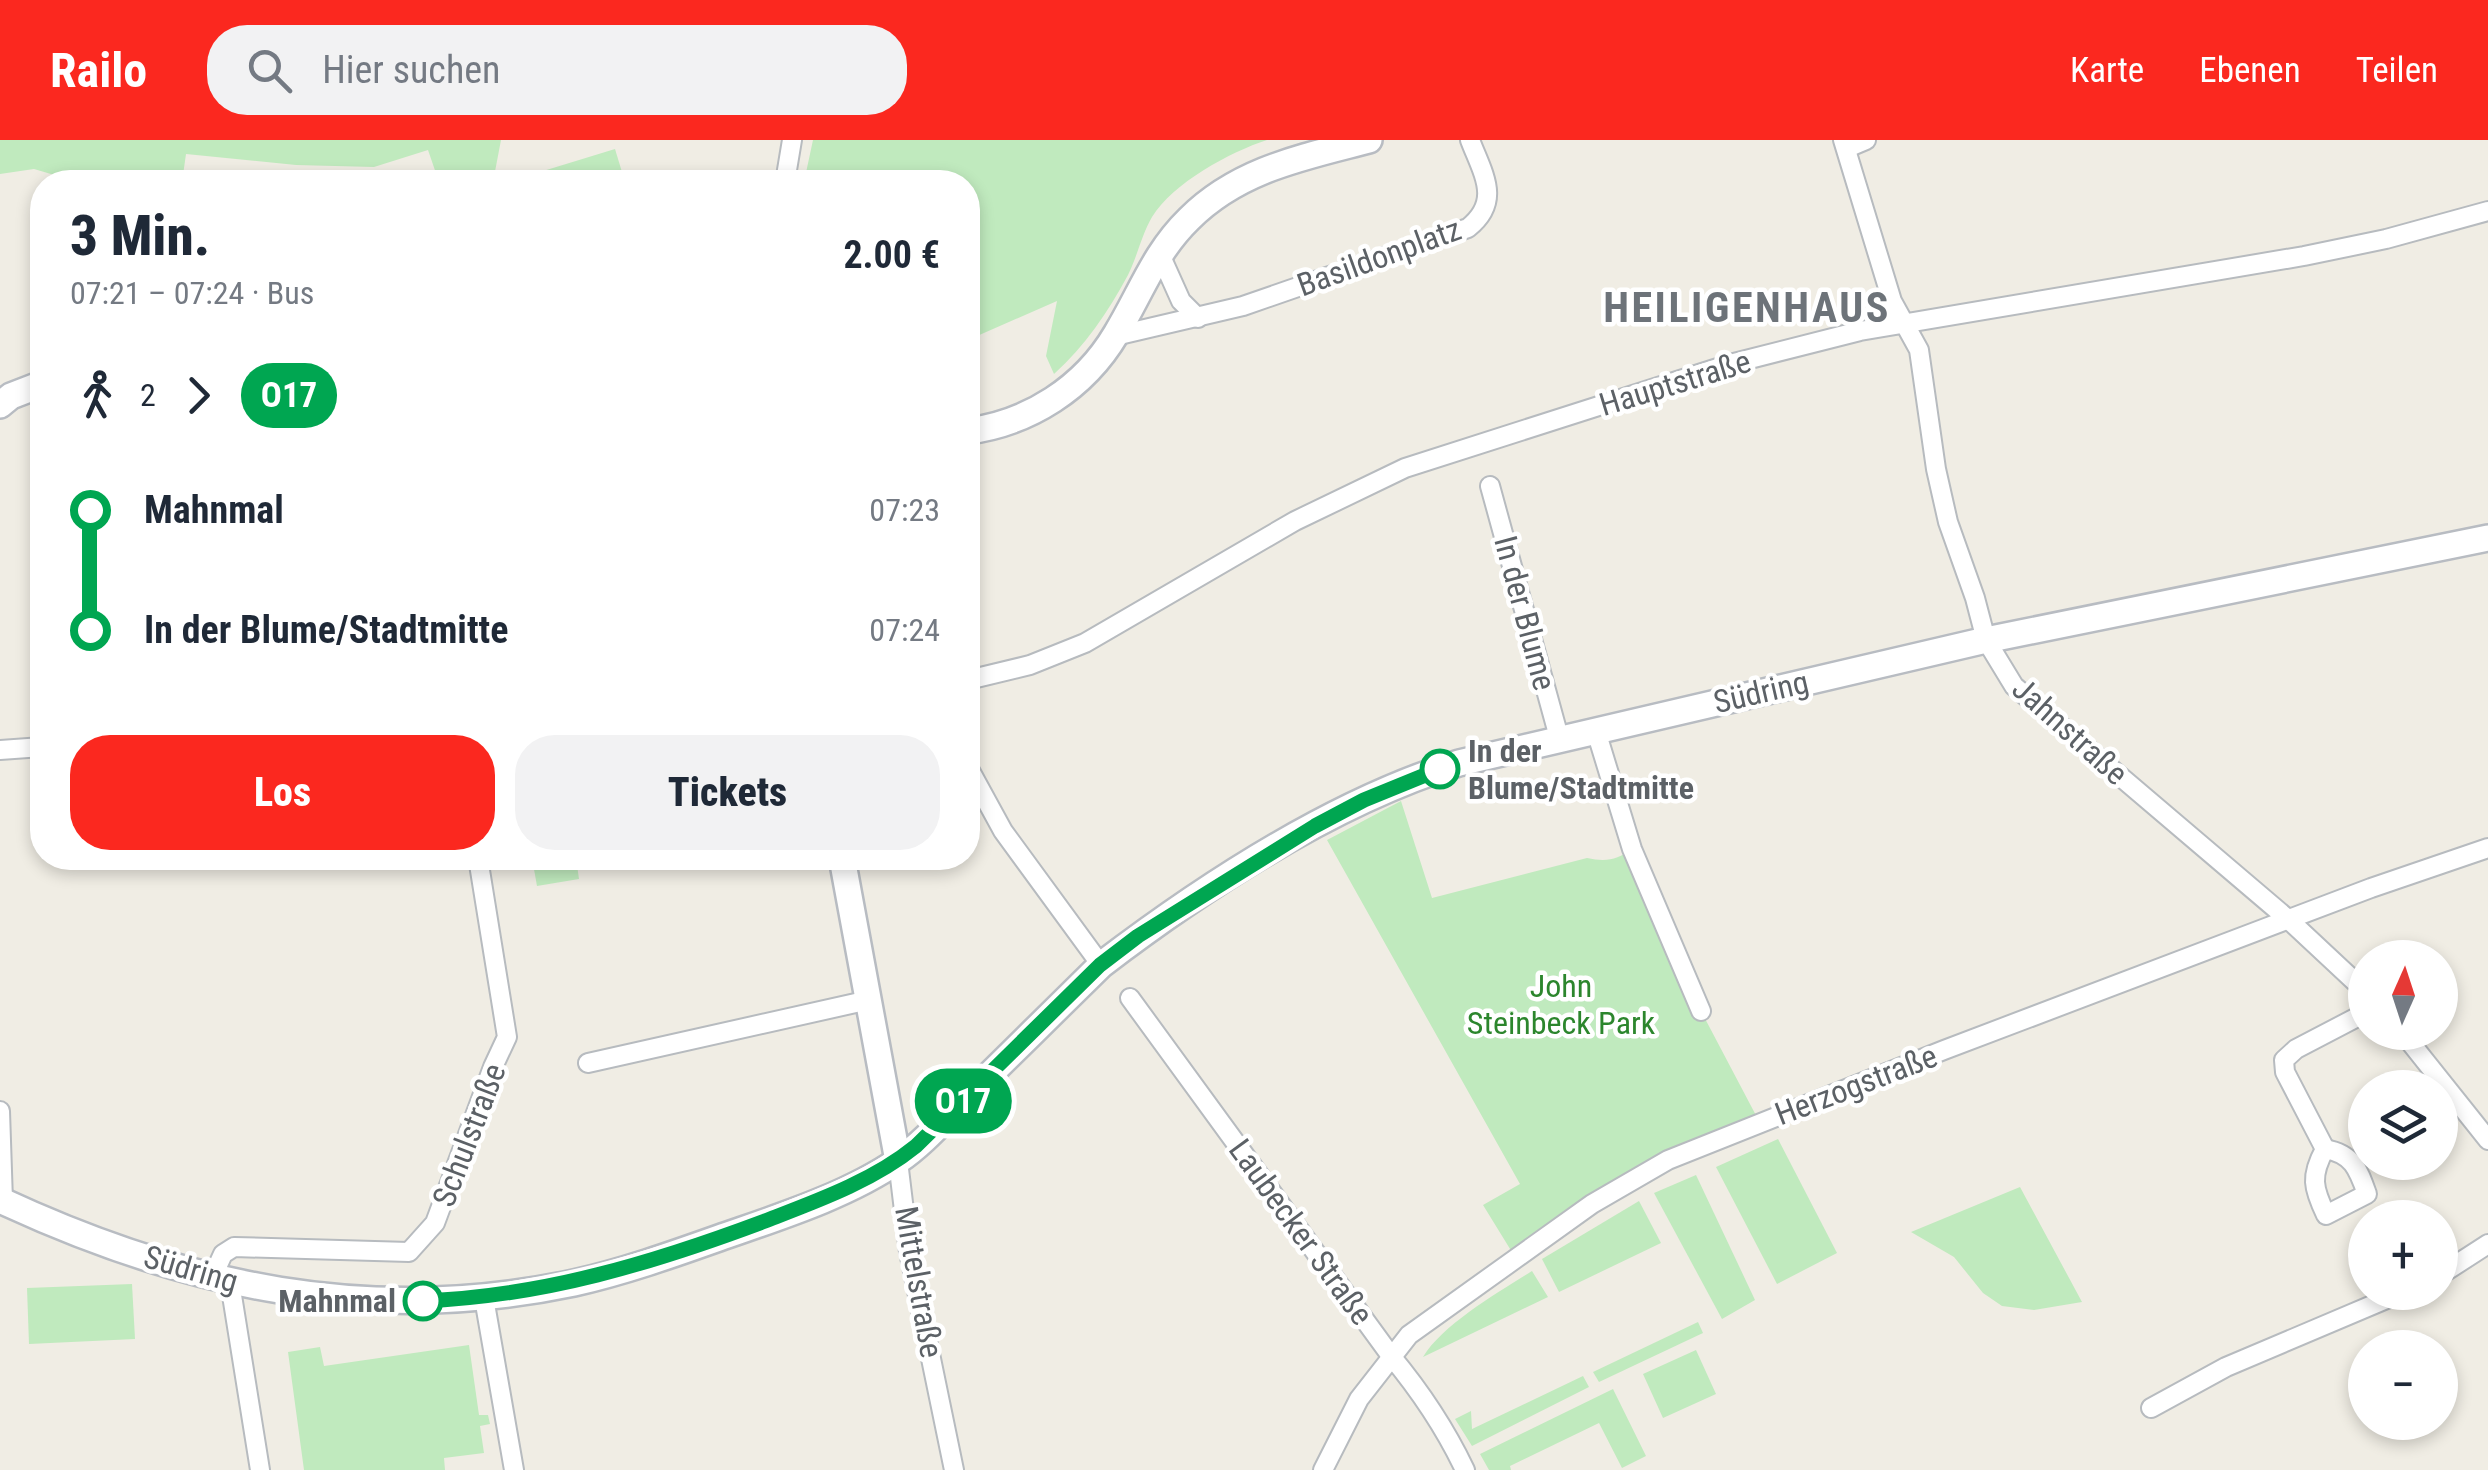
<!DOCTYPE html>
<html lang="de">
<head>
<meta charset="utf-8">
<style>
	:root { --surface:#fff; --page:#f2f2f3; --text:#1f2937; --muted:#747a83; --accent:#fb281f }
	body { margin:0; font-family:"Roboto Condensed",sans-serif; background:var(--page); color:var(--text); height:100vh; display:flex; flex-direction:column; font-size:38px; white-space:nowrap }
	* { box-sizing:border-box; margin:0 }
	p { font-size:32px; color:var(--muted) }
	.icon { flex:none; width:55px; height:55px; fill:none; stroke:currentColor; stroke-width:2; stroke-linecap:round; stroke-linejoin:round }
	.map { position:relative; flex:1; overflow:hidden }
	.side { position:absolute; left:30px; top:30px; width:950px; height:700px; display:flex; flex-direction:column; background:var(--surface); border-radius:40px; box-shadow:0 5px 15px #0003 }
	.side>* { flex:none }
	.badge { padding:0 20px; border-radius:32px; font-size:35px; line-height:65px }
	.needle { width:65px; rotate:3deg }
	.tools { position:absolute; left:2348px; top:800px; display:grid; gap:20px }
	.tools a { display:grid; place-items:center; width:110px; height:110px; border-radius:50%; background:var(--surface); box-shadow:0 5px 15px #0003; font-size:50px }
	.map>.badge { position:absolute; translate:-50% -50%; box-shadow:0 0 0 5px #fff }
	.legs { display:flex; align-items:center; gap:15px; height:110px; padding:0 40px; font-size:32px }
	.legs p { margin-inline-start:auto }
	.head { display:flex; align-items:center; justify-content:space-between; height:170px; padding:0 40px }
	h1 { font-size:55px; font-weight:800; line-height:75px }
	.cta { display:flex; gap:20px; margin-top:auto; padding:20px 40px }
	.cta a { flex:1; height:115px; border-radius:40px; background:var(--accent); color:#fff; font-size:40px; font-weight:800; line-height:115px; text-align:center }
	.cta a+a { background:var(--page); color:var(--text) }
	ul { padding:0 40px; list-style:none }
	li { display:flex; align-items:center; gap:35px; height:120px; font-size:38px }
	li i { display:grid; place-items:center; width:15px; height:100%; margin:0 12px; background:currentColor }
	li i::after { content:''; width:25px; height:25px; margin:-12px; border:8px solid; border-radius:50%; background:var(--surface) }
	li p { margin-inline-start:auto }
	li:first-child i { background:linear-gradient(#0000 50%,currentColor 0) }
	li:last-child i { background:linear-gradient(currentColor 50%,#0000 0) }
	header { display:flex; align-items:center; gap:60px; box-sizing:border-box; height:140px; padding:0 50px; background:var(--accent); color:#fff }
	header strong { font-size:48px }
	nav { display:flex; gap:55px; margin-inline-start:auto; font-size:35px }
	.search { width:700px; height:90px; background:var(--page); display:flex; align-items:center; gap:25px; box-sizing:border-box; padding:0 35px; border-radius:40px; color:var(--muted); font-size:38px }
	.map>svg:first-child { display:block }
	.green { fill:#c0eabe }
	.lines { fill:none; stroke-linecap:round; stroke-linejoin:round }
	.street-casing { stroke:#b7bbbf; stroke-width:22 }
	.secondary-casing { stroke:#b8bcc2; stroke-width:30 }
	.street { stroke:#fff; stroke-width:18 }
	.secondary { stroke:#fff; stroke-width:25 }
	.line-1-casing { stroke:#fff; stroke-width:22 }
	.line-1 { stroke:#00a651; stroke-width:15 }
	.stop-1-dot { fill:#fff; stroke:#00a651; stroke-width:5 }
	.labels { text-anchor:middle; stroke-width:9; stroke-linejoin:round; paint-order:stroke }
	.street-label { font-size:32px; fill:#5c6166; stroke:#fff }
	.stop-label { font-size:32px; font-weight:bold; fill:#5c6166; stroke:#fff; text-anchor:start }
	.park-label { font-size:32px; fill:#2c862d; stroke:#fff }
	.district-label { font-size:42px; font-weight:bold; letter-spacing:2.5px; fill:#6d7379; stroke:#fff }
</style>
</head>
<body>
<header>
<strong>Railo</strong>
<div class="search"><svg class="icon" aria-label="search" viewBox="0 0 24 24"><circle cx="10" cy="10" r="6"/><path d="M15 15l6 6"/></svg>Hier suchen</div>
<nav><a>Karte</a><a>Ebenen</a><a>Teilen</a></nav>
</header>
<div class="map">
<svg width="2488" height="1330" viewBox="0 0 2488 1330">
	<rect width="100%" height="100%" fill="#f0ede4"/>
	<g class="green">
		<polygon points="0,0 501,0 493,42 439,42 428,10 374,27 296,25 186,14 182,42 78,42 34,29 0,34"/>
		<path d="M813,0H1267C1230,12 1173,43 1152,77C1142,94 1137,117 1128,135C1108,172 1085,206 1054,234L1046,216L1057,161L968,200V42H804Z"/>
		<polygon points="615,9 625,42 507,42"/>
		<path d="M1401,661L1432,758L1587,718C1606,722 1617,720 1632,709L1701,871L1760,983L1668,1020L1515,1117L1483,1065L1520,1044L1327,700Z"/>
		<polygon points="532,718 576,718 579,739 537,746"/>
		<polygon points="1778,999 1837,1113 1777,1144 1716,1027"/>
		<polygon points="1696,1035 1755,1160 1722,1179 1654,1053"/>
		<polygon points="2020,1047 2082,1162 2034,1170 2002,1166 1983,1153 1954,1117 1911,1092"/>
		<polygon points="1639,1061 1661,1103 1559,1152 1542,1119"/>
		<path d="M1532,1131L1548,1157L1423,1217C1443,1184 1499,1152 1532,1131Z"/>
		<polygon points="132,1144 135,1199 29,1204 27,1148"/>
		<polygon points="1698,1182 1703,1193 1599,1242 1593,1232"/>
		<polygon points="469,1205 479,1275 488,1275 490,1284 480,1286 484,1313 444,1318 445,1330 304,1330 288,1212 320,1207 324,1226"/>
		<polygon points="1696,1210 1716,1254 1663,1278 1643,1234"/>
		<polygon points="1583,1236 1589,1247 1472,1306 1455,1279 1471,1271 1472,1289"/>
		<polygon points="1613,1249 1646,1316 1622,1328 1599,1283 1510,1326 1511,1330 1489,1330 1480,1314"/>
	</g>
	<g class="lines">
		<defs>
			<g id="street">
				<polyline points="1843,0 1892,161 1919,210 1936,329 1948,382 1975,458 1986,500 2014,546 2289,780 2365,851"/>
				<polyline points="1847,8 1866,0"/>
				<polyline points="785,42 792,0"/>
				<polyline points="1159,112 1181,161 1198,178"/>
				<path d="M1115,196L1243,166L1468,88C1502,61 1483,34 1470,0"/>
				<polyline points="1490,346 1560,601"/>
				<polyline points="968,540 1030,525 1085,503 1295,381 1405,328 1730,224 1860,191 2304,116 2386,99 2488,71"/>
				<polyline points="1596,591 1632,709 1701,871"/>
				<polyline points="0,610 42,607"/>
				<polyline points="968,627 1003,691 1101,825"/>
				<path d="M1130,858L1391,1216C1421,1252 1445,1288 1465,1330"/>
				<polyline points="2402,892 2488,1000"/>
				<polyline points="588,923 869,860"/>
				<polyline points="0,971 3,1061"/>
				<polyline points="2325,1009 2285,932 2284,920 2296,909 2365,873"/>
				<path d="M2325,1009C2353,1014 2358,1029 2367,1054L2326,1075C2313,1048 2310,1036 2325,1009Z"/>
				<polyline points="898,1021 909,1112 954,1330"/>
				<polyline points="2440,1135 2488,1104"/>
				<polyline points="212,1138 223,1114 234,1107 409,1112 435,1083 493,927 507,897 478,718"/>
				<polyline points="230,1143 260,1330"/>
				<polyline points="484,1158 514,1330"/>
				<polyline points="2151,1268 2226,1227 2403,1152"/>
				<polyline points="1323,1330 1359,1259 1409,1195 1592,1064 1668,1020 1944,910 2371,748 2488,708"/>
			</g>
			<g id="secondary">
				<polyline points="0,265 11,256 42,244"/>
				<path d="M968,291C1029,283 1084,248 1116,194C1141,153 1154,113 1189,79C1239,29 1304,17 1369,0"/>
				<polyline points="842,718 898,1021"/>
				<path d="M0,1060C187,1147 369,1186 574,1143C623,1132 671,1115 719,1098C779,1077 847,1056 899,1020C924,1003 944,979 966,958C1011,914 1056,869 1101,825C1206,745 1333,662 1459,623L1986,500L2488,398"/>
			</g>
		</defs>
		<use href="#street" class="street-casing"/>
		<use href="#secondary" class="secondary-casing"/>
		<use href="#street" class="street"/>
		<use href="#secondary" class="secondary"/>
	</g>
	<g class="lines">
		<defs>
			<path id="line-1" d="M423,1161C544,1156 653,1123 765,1081C817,1061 873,1041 916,1006L1100,825L1138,796L1315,686L1364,660L1440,629"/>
		</defs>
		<use href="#line-1" class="line-1-casing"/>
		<use href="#line-1" class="line-1"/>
	</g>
	<g class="stop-1-dot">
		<circle cx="1440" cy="629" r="18"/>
		<circle cx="423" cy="1161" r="18"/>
	</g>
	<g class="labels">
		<g class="street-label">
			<text transform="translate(1379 117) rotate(-20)" y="11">Basildonplatz</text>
			<text transform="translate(1675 243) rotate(-17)" y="11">Hauptstraße</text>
			<text transform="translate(1525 473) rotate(75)" y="11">In der Blume</text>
			<text transform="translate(1761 552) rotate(-13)" y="11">Südring</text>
			<text transform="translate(2070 591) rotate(42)" y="11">Jahnstraße</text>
			<text transform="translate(1856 945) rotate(-21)" y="11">Herzogstraße</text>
			<text transform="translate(469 995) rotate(-69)" y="11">Schulstraße</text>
			<text transform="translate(1301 1092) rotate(54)" y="11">Laubecker Straße</text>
			<text transform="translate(191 1129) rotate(16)" y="11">Südring</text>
			<text transform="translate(919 1142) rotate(80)" y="11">Mittelstraße</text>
		</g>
		<g class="stop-label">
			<text x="1468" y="622">In der<tspan x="1468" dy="37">Blume/Stadtmitte</tspan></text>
			<text x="396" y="1172" text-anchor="end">Mahnmal</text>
		</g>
		<g class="park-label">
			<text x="1561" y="857">John<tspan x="1561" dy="37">Steinbeck Park</tspan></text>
		</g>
		<g class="district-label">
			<text x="1747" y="182">HEILIGENHAUS</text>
		</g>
	</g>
</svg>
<div class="tools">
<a><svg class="needle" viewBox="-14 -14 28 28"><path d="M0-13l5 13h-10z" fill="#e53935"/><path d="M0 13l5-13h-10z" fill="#747a83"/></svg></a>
<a><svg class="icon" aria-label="layers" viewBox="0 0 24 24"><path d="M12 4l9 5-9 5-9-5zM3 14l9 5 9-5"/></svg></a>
<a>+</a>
<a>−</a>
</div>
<b class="badge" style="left:963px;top:961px;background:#00a651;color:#fff">O17</b>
<section class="side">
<div class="head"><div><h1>3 Min.</h1><p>07:21 – 07:24 · Bus</p></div><b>2.00 €</b></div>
<div class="legs"><svg class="icon" aria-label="walk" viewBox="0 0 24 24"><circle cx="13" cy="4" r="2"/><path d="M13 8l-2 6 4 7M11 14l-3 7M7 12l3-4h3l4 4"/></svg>2<svg class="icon" aria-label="forward" viewBox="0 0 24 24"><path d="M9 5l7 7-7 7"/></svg><b class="badge" style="background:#00a651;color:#fff">O17</b></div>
<ul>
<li><i style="color:#00a651"></i><b>Mahnmal</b><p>07:23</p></li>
<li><i style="color:#00a651"></i><b>In der Blume/Stadtmitte</b><p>07:24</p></li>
</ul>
<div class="cta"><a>Los</a><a>Tickets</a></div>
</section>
</div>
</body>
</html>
